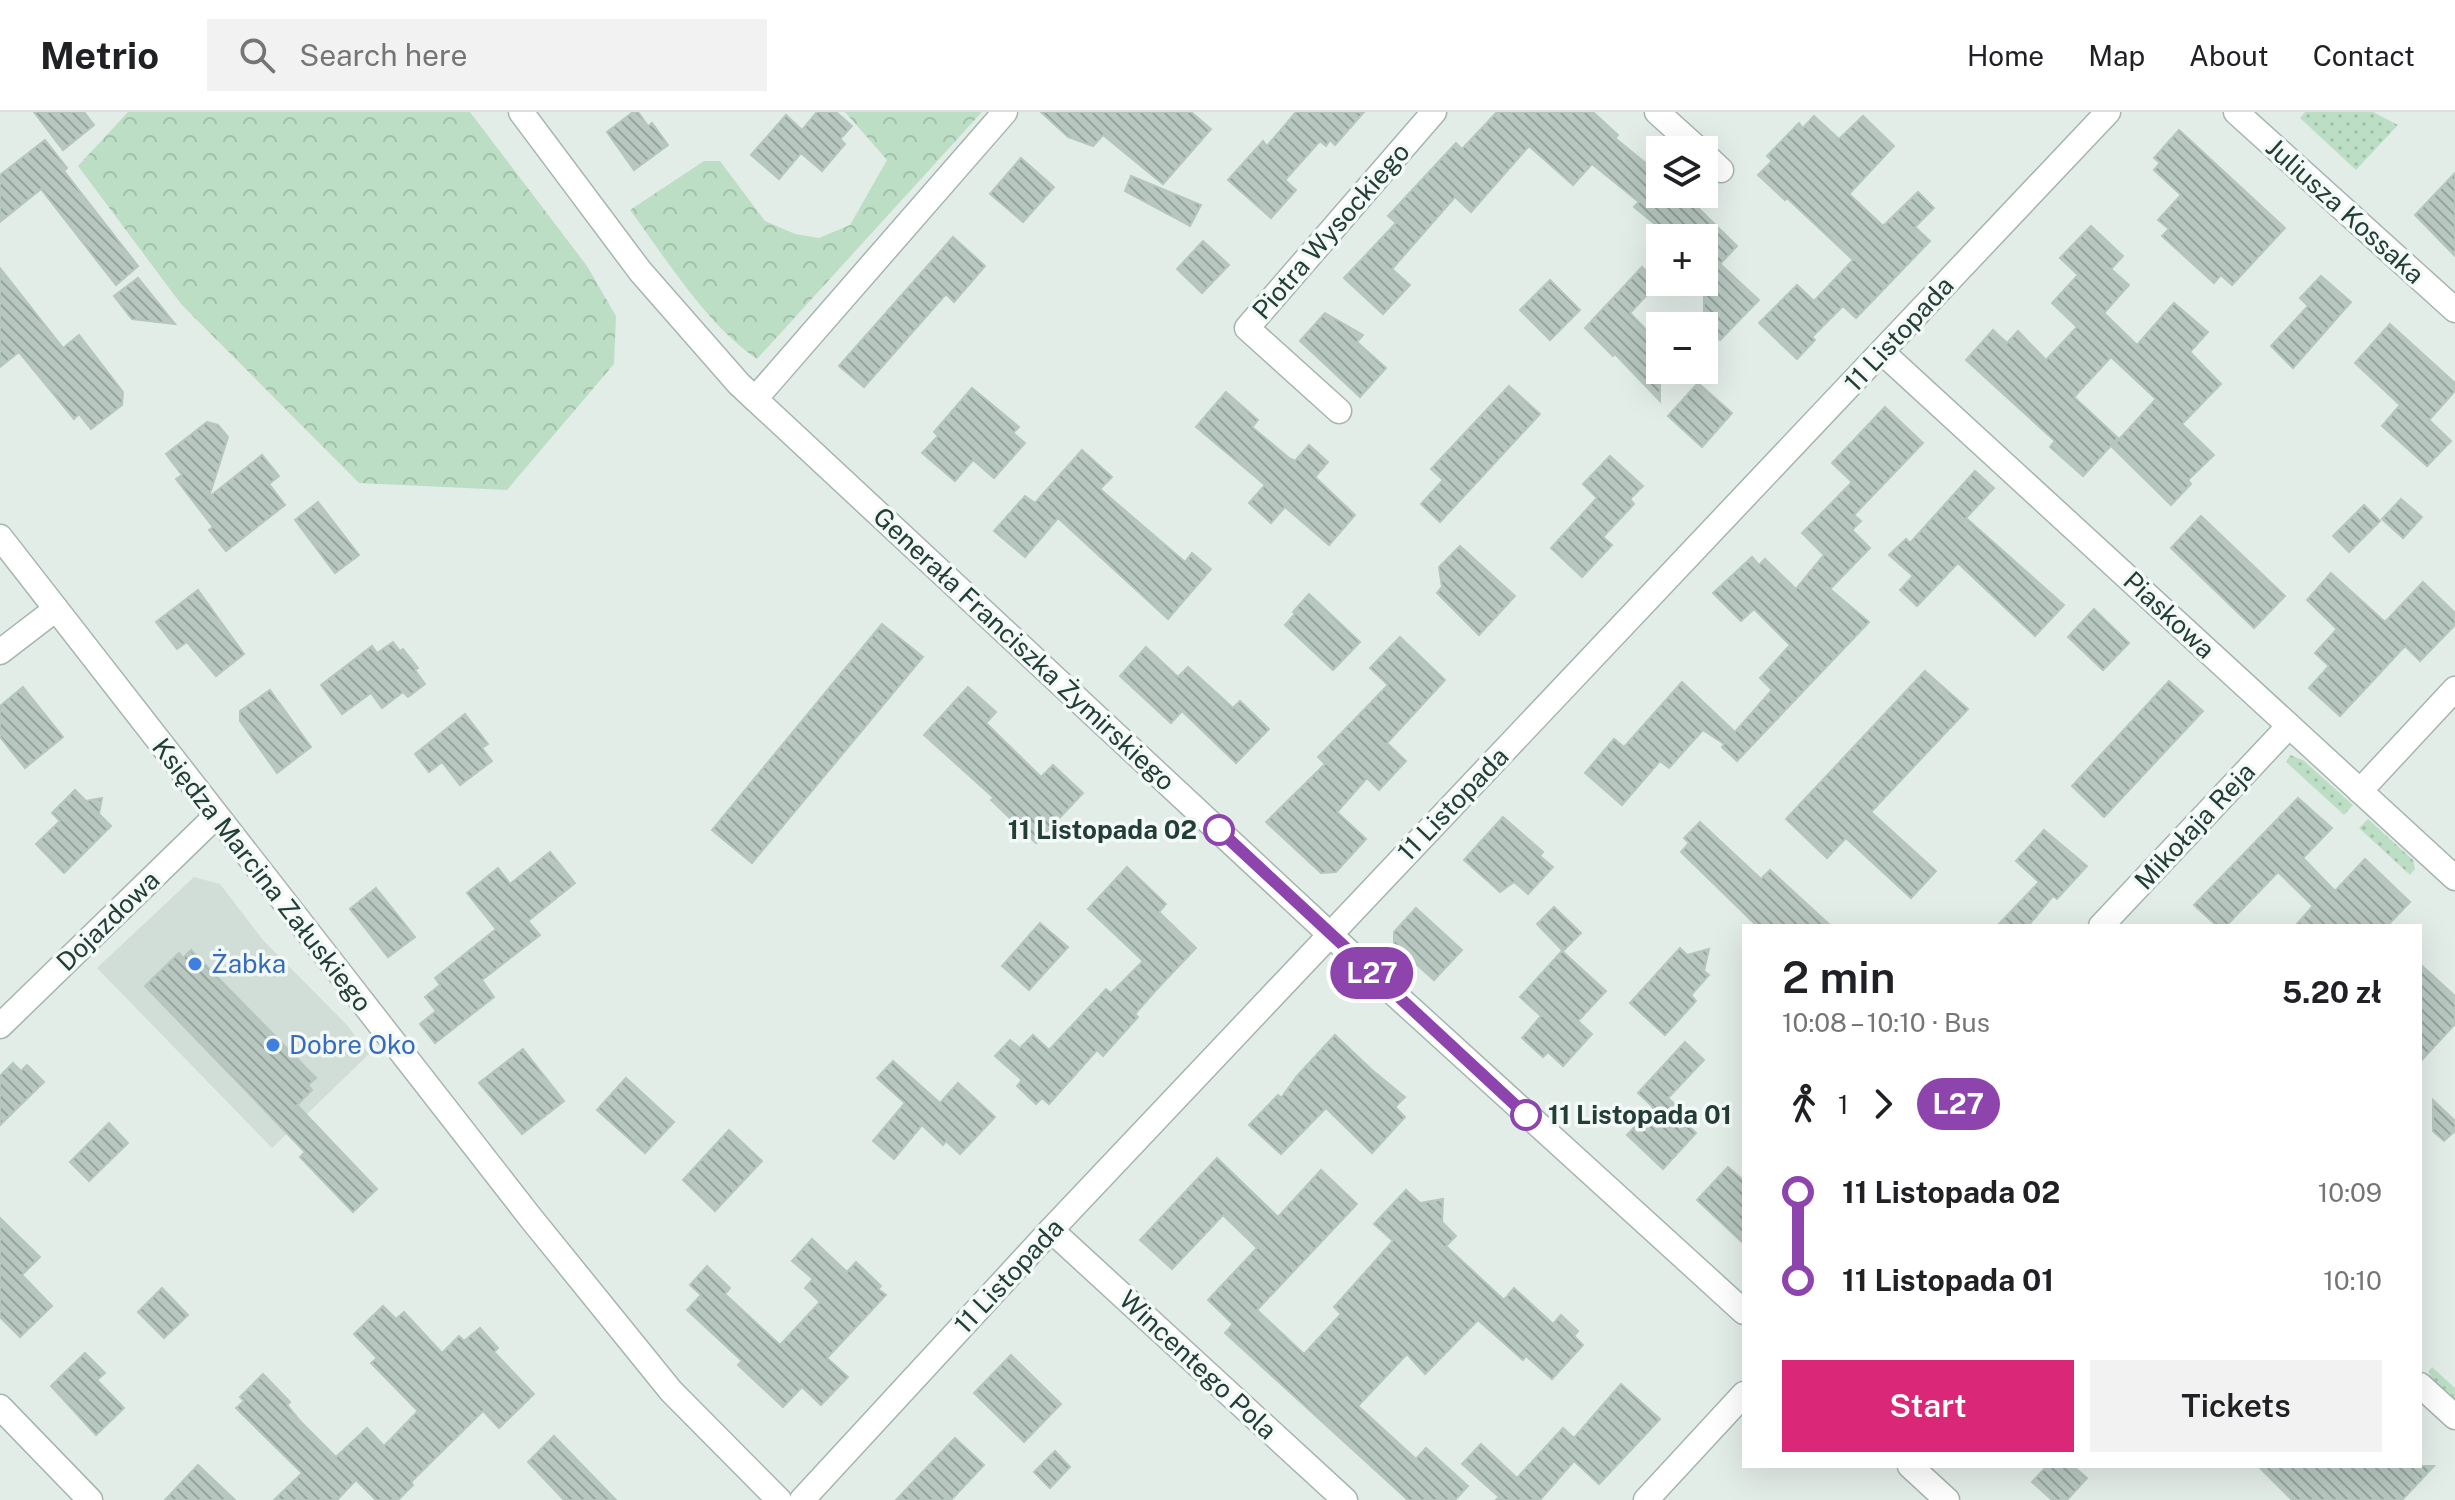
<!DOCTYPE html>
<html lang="en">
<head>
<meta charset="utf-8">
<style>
	:root { --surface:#fff; --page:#f2f2f2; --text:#202124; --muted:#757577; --line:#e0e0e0; --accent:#db2777 }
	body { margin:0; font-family:"Public Sans",sans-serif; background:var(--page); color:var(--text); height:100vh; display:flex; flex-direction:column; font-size:30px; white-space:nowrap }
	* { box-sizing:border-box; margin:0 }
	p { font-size:26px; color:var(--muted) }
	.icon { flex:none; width:44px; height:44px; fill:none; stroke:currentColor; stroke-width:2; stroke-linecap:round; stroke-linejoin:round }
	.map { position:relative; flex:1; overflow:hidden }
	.details { position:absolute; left:1742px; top:812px; width:680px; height:544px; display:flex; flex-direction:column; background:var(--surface); border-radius:0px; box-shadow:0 8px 32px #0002 }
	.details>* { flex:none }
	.badge { padding:0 16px; border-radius:26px; font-size:28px; line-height:52px }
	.controls { position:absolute; left:1646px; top:24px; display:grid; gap:16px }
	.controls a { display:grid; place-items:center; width:72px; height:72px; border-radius:0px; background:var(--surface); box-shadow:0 8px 32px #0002; font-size:40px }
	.map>.badge { position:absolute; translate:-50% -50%; box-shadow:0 0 0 4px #fff }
	.legs { display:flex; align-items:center; gap:12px; height:88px; padding:0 40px; font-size:26px }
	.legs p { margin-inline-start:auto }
	.head { display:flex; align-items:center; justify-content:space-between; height:136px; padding:0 40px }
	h1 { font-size:44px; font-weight:600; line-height:60px }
	.primary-button { display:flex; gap:16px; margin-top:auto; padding:16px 40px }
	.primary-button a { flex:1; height:92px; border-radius:0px; background:var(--accent); color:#fff; font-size:32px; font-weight:600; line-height:92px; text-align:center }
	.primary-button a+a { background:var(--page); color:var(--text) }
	ul { padding:0 40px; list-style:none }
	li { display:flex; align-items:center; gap:28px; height:88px; font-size:30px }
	li i { display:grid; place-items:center; width:12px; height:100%; margin:0 10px; background:currentColor }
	li i::after { content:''; width:20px; height:20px; margin:-10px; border:6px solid; border-radius:50%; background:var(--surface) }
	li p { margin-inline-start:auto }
	li:first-child i { background:linear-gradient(#0000 50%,currentColor 0) }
	li:last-child i { background:linear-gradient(currentColor 50%,#0000 0) }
	header { display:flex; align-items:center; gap:48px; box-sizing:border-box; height:112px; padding:0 40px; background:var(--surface); border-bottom:2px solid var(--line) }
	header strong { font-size:38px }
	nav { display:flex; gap:44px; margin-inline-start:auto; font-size:28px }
	.search { width:560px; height:72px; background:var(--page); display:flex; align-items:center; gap:20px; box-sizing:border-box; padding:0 28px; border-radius:0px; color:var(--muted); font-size:30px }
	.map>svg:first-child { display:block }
	.built { fill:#d1ddd7 }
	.grass { fill:url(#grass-dots) }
	.forest { fill:url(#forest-crowns) }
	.building { fill:url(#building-back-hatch); stroke:#b5c6bf; stroke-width:2 }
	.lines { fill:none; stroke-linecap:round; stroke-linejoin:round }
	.minor-casing { stroke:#a6b5af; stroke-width:27 }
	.minor { stroke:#fff; stroke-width:24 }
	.line-1-casing { stroke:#fff; stroke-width:18 }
	.line-1 { stroke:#8e44ad; stroke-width:12 }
	.stop-1-dot { fill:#fff; stroke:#8e44ad; stroke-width:4 }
	.shop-dot { fill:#3f7fe0; stroke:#f3f9f6; stroke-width:3 }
	.labels { text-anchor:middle; stroke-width:7; stroke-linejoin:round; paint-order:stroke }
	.street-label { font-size:26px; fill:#233e37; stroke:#f3f9f6 }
	.stop-label { font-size:26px; font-weight:bold; fill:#233e37; stroke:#f3f9f6; text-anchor:end }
	.shop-label { font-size:26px; fill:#366cbe; stroke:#f3f9f6; text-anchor:start }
</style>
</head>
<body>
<header>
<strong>Metrio</strong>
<div class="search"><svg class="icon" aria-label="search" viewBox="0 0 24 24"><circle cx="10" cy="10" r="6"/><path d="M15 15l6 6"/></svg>Search here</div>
<nav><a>Home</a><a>Map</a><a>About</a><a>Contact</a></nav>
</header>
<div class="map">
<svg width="2455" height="1388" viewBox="0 0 2455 1388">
	<defs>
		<pattern id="grass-dots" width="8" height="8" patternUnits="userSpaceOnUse" patternTransform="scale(2)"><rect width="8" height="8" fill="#bcdec5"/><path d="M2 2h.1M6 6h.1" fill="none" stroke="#a1c0aa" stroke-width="1.8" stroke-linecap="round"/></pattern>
		<pattern id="forest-crowns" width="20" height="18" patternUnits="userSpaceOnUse" patternTransform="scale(2)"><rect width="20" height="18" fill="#bcdec5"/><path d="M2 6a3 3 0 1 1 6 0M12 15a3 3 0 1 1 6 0" fill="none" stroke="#a1c0aa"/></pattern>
		<pattern id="building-back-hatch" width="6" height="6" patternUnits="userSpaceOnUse" patternTransform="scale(2)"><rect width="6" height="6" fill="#b8c8c1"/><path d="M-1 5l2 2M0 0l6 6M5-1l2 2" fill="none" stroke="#95a49e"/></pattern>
	</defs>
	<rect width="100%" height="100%" fill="#e3ede8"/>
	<polygon class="built" points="194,765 220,772 263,828 346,912 369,942 272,1036 97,856"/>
	<g class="grass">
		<polygon points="2305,0 2373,0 2398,13 2356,58 2300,6"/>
		<polygon points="2290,643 2303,648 2353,693 2344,703 2286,650"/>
		<polygon points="2368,707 2413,748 2415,757 2410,763 2359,716"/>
		<polygon points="2432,1255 2455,1276 2455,1290 2431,1268 2429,1259"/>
	</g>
	<g class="forest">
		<polygon points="128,0 470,0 587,154 616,204 614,252 507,378 359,371 181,192 78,54"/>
		<path d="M845,0H982L757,247C707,213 667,148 630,98L704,49H720L765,109L795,122L819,126L850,113L887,48Z"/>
	</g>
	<g class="building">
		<polygon points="34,0 84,0 94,13 63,38"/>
		<polygon points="633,0 638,0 648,14 652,11 668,33 634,58 607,20"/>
		<polygon points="817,0 836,0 852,14 840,27 845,32 822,59 801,41 779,67 751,43 786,3 802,18"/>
		<polygon points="1041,0 1191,0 1211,17 1163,72 1103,23 1093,34 1068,25"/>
		<polygon points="1296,0 1364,0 1335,33 1330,28 1326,34 1320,29 1285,68 1296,78 1271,106 1228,68 1263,29 1267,34"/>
		<polygon points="1497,0 1593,0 1618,23 1615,26 1660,63 1660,82 1684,82 1737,134 1720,152 1759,188 1720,228 1704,212 1704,126 1672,126 1634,95 1639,90 1592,52 1573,73 1529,34 1471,100 1455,85 1392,157 1410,173 1383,202 1344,166 1396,111 1388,104 1456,31 1462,37"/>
		<polygon points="1814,4 1839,27 1863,4 1894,34 1849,82 1883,114 1918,80 1934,96 1915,115 1930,129 1856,206 1843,194 1812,225 1815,228 1797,247 1759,211 1797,173 1814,189 1853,148 1787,86 1785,88 1758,63 1772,49 1767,44 1799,11 1803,16"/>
		<polygon points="2179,18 2285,116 2232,173 2221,163 2214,171 2162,124 2169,117 2158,108 2181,83 2154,58 2160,51 2154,46"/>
		<polygon points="45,28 67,56 64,59 138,154 116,173 41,77 0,110 0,63"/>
		<polygon points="1021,46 1054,75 1023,110 990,82"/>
		<polygon points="2455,61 2455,144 2415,103"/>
		<polygon points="1131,64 1201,93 1190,114 1125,79"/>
		<polygon points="2091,114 2123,144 2111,157 2129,173 2104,201 2137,233 2174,191 2208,220 2190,240 2221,272 2182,312 2214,343 2188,368 2191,372 2171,393 2112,335 2156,287 2111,245 2074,285 2118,326 2083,364 2050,335 2055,329 1966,248 1993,218 2007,231 2018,219 2046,248 2077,215 2052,191 2078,163 2060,146"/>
		<polygon points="953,125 985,154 954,190 946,182 864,275 839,254"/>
		<polygon points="1203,129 1229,153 1202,181 1177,157"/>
		<polygon points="1642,155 1658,171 1630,201 1660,232 1660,289 1615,242 1613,244 1585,216"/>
		<polygon points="0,156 63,236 79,223 123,280 122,293 91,317 79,302 74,307 19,240 0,255"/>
		<polygon points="2321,164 2351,190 2293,256 2271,234 2308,194 2300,186"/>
		<polygon points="138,166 175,212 132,207 114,184"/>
		<polygon points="1550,168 1580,198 1550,228 1520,198"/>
		<polygon points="1325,201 1363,223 1357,230 1386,256 1360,285 1300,229"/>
		<polygon points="2390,212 2455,271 2455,279 2429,308 2451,329 2427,354 2382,314 2400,293 2355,251"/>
		<polygon points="1698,271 1732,301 1702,335 1668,304"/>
		<polygon points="1509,274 1540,302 1440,410 1421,392 1443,368 1431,357"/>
		<polygon points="972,276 1019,315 1013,321 1025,331 994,366 973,348 955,369 922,341 938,324 934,320"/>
		<polygon points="1226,280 1258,308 1252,315 1289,346 1295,349 1309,333 1328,350 1315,365 1355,403 1329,433 1285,395 1271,411 1249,391 1265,373 1196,315"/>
		<polygon points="1885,295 1923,331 1854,403 1861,409 1852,418 1870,436 1830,477 1869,510 1737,649 1722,635 1724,632 1703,618 1669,656 1660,649 1622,693 1585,661 1614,627 1624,635 1682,570 1735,620 1772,578 1760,566 1790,533 1754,497 1741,509 1713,481 1752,445 1759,453 1765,447 1796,477 1824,443 1802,421 1852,370 1832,351"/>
		<polygon points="207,310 218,313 228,325 209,385 262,343 279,364 269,372 285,393 226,439 209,418 213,415 176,367 182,363 166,342"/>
		<polygon points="1082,338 1112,365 1100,377 1185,450 1192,441 1211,457 1168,507 1058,406 1025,445 994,419 1025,384 1035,391"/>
		<polygon points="1610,344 1643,374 1630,387 1634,392 1603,425 1612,433 1582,465 1551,436 1597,386 1583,372"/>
		<polygon points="1975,359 1994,376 1966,406 2064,493 2035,524 1958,451 1917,494 1900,478 1913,464 1889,443 1906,427 1910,431"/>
		<polygon points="2401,387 2422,405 2403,426 2382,407"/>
		<polygon points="318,390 359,443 335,461 295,408"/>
		<polygon points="2364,393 2380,409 2349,440 2333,424"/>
		<polygon points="2201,404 2285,484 2254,516 2171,436"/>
		<polygon points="1460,434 1515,484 1479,523 1437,481 1442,475 1439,455"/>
		<polygon points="2331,461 2385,510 2423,470 2455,501 2455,513 2420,549 2405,534 2340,604 2309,576 2329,554 2315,541 2337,517 2307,488"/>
		<polygon points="198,478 244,542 216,564 187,530 177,537 156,510"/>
		<polygon points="1309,482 1360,530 1333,558 1285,513 1295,502 1293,500"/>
		<polygon points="2094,497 2129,531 2103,558 2068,525"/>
		<polygon points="882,512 923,545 752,751 712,718"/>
		<polygon points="1400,525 1445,568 1387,631 1406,649 1379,678 1367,666 1337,700 1366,727 1336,760 1321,761 1266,710 1325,652 1318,645 1388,573 1370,556"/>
		<polygon points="393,530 400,539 403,537 418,556 415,558 425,572 408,585 403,580 382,596 371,581 342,602 321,573 372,534 377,541"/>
		<polygon points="1146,535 1178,565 1188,555 1233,596 1240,589 1269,617 1236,651 1182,599 1171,611 1120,564"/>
		<polygon points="1925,559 1968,597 1871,700 1936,759 1911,786 1846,726 1827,746 1786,707"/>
		<polygon points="2169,569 2203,599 2104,705 2072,674"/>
		<polygon points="23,575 63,625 25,656 0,625 0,594"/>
		<polygon points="968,575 996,600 986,611 1041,665 1053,653 1083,681 1036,731 991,688 994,686 924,623"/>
		<polygon points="270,578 311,635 277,661 240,609 240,599"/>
		<polygon points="465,602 488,632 482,636 492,649 460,673 442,650 429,660 415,642"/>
		<polygon points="75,678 86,689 102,686 99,702 111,714 64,761 36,732 60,709 52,701"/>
		<polygon points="2298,686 2332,716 2303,746 2335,779 2365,747 2410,790 2387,814 2295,814 2313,794 2278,760 2226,814 2217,814 2194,793"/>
		<polygon points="1503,705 1543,740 1540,744 1553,755 1528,782 1514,770 1500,780 1464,748"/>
		<polygon points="1700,710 1761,767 1770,758 1831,814 1757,814 1681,740 1689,731 1684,726"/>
		<polygon points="2044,718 2087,754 2057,787 2053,784 2028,814 1997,814 2039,770 2016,749"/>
		<polygon points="550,740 575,771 528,809 540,823 482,868 494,885 435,931 420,912 436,899 425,885 440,873 435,866 496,817 467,781 498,756 510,772"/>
		<polygon points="1127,755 1166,792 1159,800 1196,836 1157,877 1135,902 1138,905 1103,944 1097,938 1049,992 1042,986 1036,992 1017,974 1022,968 995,944 1010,928 1020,936 1033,923 1049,938 1106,877 1111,881 1143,849 1088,797"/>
		<polygon points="376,776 415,825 388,845 350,797"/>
		<polygon points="1554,795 1581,821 1563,839 1537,812"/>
		<polygon points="1416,796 1462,838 1434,868 1394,832 1394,820"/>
		<polygon points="1040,811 1068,835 1029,878 1002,854"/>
		<polygon points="1680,836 1687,843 1709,837 1704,859 1709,863 1691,883 1696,889 1665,923 1630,891"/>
		<polygon points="191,838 316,966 308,973 312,978 297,993 377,1077 353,1100 300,1045 305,1040 145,874 179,841 183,846"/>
		<polygon points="1562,839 1606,879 1578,909 1592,922 1563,954 1548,940 1543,945 1522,926 1541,904 1520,885"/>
		<polygon points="2420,852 2455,884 2455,912 2420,950"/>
		<polygon points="1335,923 1372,958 1405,985 1395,995 1405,1005 1372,1041 1326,996 1281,1042 1249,1013 1278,983 1281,986 1297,964"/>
		<polygon points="1685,930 1704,948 1668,986 1683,1000 1679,1005 1696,1021 1663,1057 1627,1023 1653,995 1638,981"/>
		<polygon points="523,937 564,989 522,1022 479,971"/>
		<polygon points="893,949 940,991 958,971 995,1005 960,1042 946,1029 943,1033 922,1013 894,1047 873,1029 905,991 877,966"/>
		<polygon points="13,951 21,959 27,953 44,970 0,1013 0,964"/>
		<polygon points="626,966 674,1010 645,1041 597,998"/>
		<polygon points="2433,988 2455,1009 2455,1019 2444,1029 2433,1019"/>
		<polygon points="109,1011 128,1031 89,1069 70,1050"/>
		<polygon points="729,1018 762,1049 715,1099 683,1068"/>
		<polygon points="1217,1046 1278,1105 1321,1058 1357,1092 1257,1198 1304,1242 1341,1202 1334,1195 1393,1129 1374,1112 1406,1078 1420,1091 1443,1087 1442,1110 1456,1124 1446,1134 1504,1188 1514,1176 1553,1212 1561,1203 1578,1219 1574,1224 1583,1233 1552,1267 1526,1244 1523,1248 1478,1208 1425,1262 1407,1242 1358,1294 1416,1347 1426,1336 1468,1374 1455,1388 1408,1388 1225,1221 1233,1212 1208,1188 1257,1136 1223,1103 1172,1157 1140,1128"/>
		<polygon points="1728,1055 1744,1069 1744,1132 1697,1088"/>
		<polygon points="0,1106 40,1145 22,1163 52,1194 20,1225 0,1205"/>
		<polygon points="812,1127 847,1160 856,1150 881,1174 878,1177 886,1183 827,1246 848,1265 821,1293 802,1275 783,1295 738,1253 742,1249 687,1198 701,1183 690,1173 707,1154 730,1176 725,1182 780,1233 820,1190 805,1176 813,1167 792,1149"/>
		<polygon points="162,1176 188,1203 164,1226 138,1200"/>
		<polygon points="383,1194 396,1207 404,1200 442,1241 459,1224 464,1229 480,1216 498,1236 494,1240 534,1282 499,1316 483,1299 411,1370 413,1373 398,1388 376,1388 356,1368 337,1388 274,1388 302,1361 236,1296 244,1289 240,1285 263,1262 290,1290 287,1293 300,1309 336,1345 367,1316 384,1334 418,1299 371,1251 377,1246 354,1222"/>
		<polygon points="85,1241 105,1261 97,1268 124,1296 96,1323 51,1274"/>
		<polygon points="1011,1243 1061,1292 1024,1330 974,1281"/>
		<polygon points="1621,1272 1660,1307 1599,1372 1574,1349 1540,1388 1496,1388 1499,1385 1462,1352 1481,1332 1517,1366 1563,1316 1574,1326"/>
		<polygon points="554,1324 581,1352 616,1388 564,1388 528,1350"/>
		<polygon points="955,1326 984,1353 951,1388 896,1388"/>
		<polygon points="1055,1339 1070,1355 1050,1376 1034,1360"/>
		<polygon points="198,1353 235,1388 165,1388"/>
		<polygon points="2047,1354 2073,1354 2087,1366 2067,1388 2052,1388 2032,1370"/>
		<polygon points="2258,1354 2434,1354 2402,1388 2292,1388"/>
	</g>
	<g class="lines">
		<defs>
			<g id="minor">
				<polyline points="521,0 640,159 739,272 1366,856 1744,1200"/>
				<polyline points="1657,0 1699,38"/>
				<polyline points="2236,0 2455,198"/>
				<polyline points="1704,42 1721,58"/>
				<polyline points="1882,240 2455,766"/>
				<polyline points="755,287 1005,0"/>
				<polyline points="1339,299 1247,216 1434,0"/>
				<polyline points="0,425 530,1105 671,1279 779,1388"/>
				<polyline points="0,540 56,497"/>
				<polyline points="2360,679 2455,577"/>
				<polyline points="2101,814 2289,614"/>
				<polyline points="0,914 216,704"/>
				<polyline points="1051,1118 1345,1388"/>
				<polyline points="2420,1273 2455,1305"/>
				<polyline points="0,1295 90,1388"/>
				<polyline points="1910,1354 1947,1388"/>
				<polyline points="802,1388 1051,1118 2108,0"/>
				<polyline points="1646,1388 1744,1282"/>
			</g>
		</defs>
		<use href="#minor" class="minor-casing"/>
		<use href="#minor" class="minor"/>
	</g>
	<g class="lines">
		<defs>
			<polyline id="line-1" points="1219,718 1526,1003"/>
		</defs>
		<use href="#line-1" class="line-1-casing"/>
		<use href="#line-1" class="line-1"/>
	</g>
	<g class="stop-1-dot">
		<circle cx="1219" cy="718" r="14"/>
		<circle cx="1526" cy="1003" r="14"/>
	</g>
	<g class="shop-dot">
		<circle cx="195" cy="852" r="8"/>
		<circle cx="273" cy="933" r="8"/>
	</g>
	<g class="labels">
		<g class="street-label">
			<text transform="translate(2345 99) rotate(42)" y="9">Juliusza Kossaka</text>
			<text transform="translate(1331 119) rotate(-49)" y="9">Piotra Wysockiego</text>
			<text transform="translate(1899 222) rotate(-47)" y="9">11 Listopada</text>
			<text transform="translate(2169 503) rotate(43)" y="9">Piaskowa</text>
			<text transform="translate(1024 537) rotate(43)" y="9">Generała Franciszka Żymirskiego</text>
			<text transform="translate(1453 692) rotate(-46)" y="9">11 Listopada</text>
			<text transform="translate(2195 714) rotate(-47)" y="9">Mikołaja Reja</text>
			<text transform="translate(262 763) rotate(52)" y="9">Księdza Marcina Załuskiego</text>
			<text transform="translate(108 809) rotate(-44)" y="9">Dojazdowa</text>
			<text transform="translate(1009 1164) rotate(-47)" y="9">11 Listopada</text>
			<text transform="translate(1198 1253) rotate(43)" y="9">Wincentego Pola</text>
		</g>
		<g class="stop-label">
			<text x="1197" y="727">11 Listopada 02</text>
			<text x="1548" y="1012" text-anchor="start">11 Listopada 01</text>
		</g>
		<g class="shop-label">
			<text x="211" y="861">Żabka</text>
			<text x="289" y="942">Dobre Oko</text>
		</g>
	</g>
</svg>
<div class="controls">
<a><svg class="icon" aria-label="layers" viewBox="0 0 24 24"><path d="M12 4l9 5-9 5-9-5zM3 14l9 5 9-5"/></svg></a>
<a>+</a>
<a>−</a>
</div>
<b class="badge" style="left:1372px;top:861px;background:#8e44ad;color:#fff">L27</b>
<section class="details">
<div class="head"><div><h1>2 min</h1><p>10:08 – 10:10 · Bus</p></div><b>5.20 zł</b></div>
<div class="legs"><svg class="icon" aria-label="walk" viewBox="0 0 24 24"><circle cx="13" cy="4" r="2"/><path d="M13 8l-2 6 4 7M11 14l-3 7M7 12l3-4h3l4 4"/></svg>1<svg class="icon" aria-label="forward" viewBox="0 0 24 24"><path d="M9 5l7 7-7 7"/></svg><b class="badge" style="background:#8e44ad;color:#fff">L27</b></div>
<ul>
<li><i style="color:#8e44ad"></i><b>11 Listopada 02</b><p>10:09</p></li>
<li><i style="color:#8e44ad"></i><b>11 Listopada 01</b><p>10:10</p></li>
</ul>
<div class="primary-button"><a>Start</a><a>Tickets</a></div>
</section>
</div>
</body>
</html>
